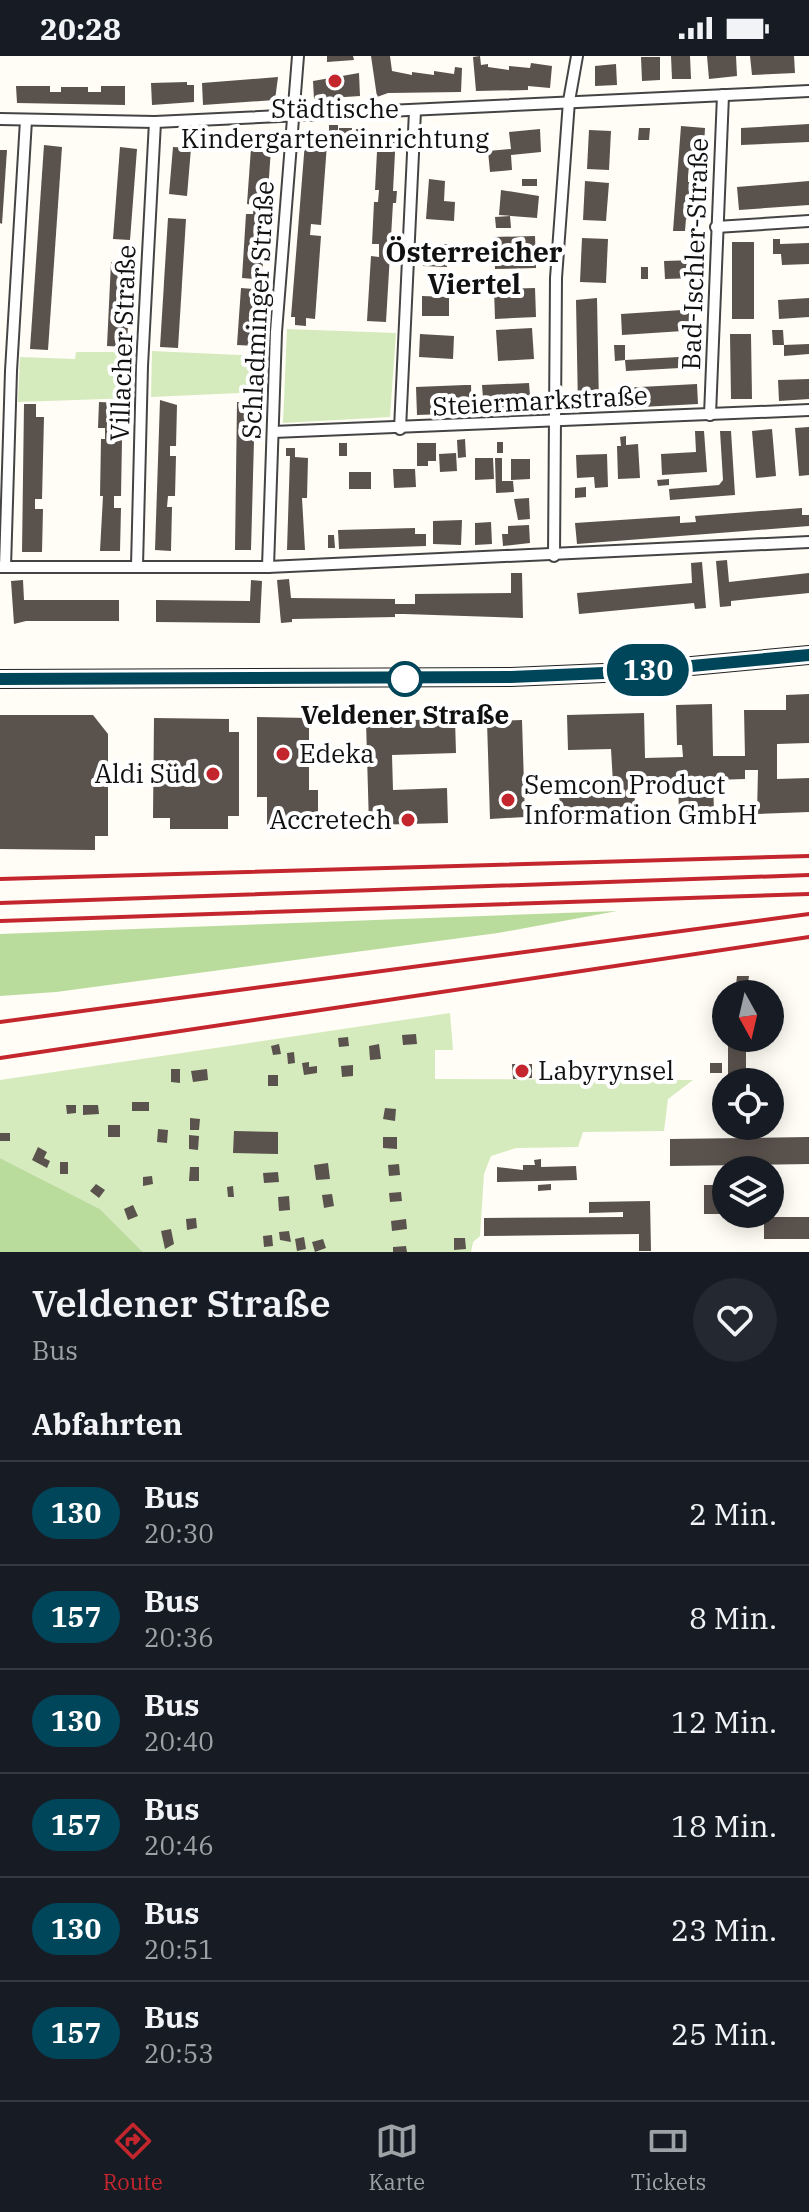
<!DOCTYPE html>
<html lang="de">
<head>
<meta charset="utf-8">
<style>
	:root { --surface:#171b24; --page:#242831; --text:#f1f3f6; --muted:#9ea1a6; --line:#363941; --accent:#c4262e }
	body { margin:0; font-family:"IBM Plex Serif",serif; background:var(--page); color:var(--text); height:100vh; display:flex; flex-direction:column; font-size:30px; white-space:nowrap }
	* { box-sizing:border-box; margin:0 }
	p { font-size:26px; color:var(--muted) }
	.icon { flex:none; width:44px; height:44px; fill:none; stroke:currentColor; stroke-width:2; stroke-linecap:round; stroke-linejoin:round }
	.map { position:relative; height:1196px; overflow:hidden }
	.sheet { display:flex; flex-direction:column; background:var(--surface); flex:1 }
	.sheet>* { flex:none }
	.badge { padding:0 16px; border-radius:26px; font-size:28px; line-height:52px }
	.needle { width:52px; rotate:172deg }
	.controls { position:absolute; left:712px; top:924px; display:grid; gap:16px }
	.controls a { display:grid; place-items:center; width:72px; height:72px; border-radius:50%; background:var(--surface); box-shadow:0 4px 20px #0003; font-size:40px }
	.map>.badge { position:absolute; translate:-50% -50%; box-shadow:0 0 0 4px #fff }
	h2 { padding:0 32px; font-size:30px; line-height:72px }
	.round { display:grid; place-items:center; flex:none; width:84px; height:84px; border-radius:42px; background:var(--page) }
	.headline { display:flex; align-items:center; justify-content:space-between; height:136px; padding:0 32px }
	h1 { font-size:38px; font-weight:600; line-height:60px }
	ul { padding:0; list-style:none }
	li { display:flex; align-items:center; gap:24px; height:104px; padding:0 32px; border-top:2px solid var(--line) }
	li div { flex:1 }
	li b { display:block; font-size:30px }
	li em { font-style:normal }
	li .badge { min-width:88px; font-weight:700; text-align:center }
	.status { display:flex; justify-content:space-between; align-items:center; height:56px; padding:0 40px; background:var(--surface); direction:ltr }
	.status svg { height:22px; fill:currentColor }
	.tab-bar { display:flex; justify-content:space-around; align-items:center; height:112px; border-top:2px solid var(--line); background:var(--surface); font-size:22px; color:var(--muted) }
	.tab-bar a { display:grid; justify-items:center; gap:4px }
	.tab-bar .on { color:var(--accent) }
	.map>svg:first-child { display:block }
	.green { fill:#d5ebbd }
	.forest { fill:#b9dc9c }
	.building { fill:#5a524d }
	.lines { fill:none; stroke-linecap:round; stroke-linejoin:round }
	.minor-casing { stroke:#444; stroke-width:14 }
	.primary-casing { stroke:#222; stroke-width:20 }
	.minor { stroke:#fff; stroke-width:10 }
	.primary { stroke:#f9d66b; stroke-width:16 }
	.rail { stroke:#c4262e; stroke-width:4 }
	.line-casing { stroke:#fff; stroke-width:18 }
	.line { stroke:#00465a; stroke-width:12 }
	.poi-dot { fill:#c4262e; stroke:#fff; stroke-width:3 }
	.stop-dot { fill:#fff; stroke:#00465a; stroke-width:4 }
	.labels { text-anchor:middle; stroke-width:8; stroke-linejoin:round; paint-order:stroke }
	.poi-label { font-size:26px; fill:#111; stroke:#fff; text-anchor:start }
	.street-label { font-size:26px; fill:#111; stroke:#fff }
	.stop-label { font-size:26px; font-weight:bold; fill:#111; stroke:#fff }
	.neighbourhood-label { font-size:28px; font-weight:bold; fill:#111; stroke:#fff }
</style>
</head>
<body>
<div class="status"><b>20:28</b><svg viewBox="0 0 49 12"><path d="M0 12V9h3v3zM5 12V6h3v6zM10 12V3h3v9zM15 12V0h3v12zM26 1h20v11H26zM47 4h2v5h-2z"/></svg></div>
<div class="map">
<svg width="809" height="1196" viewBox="0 0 809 1196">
	<rect width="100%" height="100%" fill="#fffdf5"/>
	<g class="green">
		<polygon points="287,273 396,277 390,361 283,367"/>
		<polygon points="152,295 264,300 262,336 151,341"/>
		<polygon points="76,296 134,296 133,342 18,346 20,301 75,303"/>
		<polygon points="450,957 453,994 435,994 435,1023 693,1024 668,1043 664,1075 583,1076 578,1091 516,1092 491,1100 484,1118 480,1180 473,1186 471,1196 143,1196 100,1153 0,1102 0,1024"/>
	</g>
	<g class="forest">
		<polygon points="617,855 498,877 56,936 0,940 0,878"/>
		<polygon points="0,1102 100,1153 143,1196 0,1196"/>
	</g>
	<g class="building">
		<polygon points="327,0 353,0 354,4 327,6"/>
		<polygon points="371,0 390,0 392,15 412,19 412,16 434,19 434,15 454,18 455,11 462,12 461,36 388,37 377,41"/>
		<polygon points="480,0 481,9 488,8 488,11 509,14 509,10 530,12 531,7 552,10 550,32 528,30 528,34 476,35 473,1"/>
		<polygon points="671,0 690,0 691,23 672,23"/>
		<polygon points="707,0 736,0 737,20 709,23"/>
		<polygon points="750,0 794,0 795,17 752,19"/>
		<polygon points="641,1 660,1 660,24 642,25"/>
		<polygon points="616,8 617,29 595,30 595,10"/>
		<polygon points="359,17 360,40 314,43 313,25"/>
		<polygon points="278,21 275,44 203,49 202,27"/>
		<polygon points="187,26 187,29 194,29 194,46 152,49 151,27"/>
		<polygon points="16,30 50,30 50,36 61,36 61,31 88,31 88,36 101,36 101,30 125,30 125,49 17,47"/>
		<polygon points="809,68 809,86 741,89 741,72"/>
		<polygon points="329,69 338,69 338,78 329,77"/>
		<polygon points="681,70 705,72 703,111 689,110 688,120 688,126 702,127 700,164 686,163 685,175 673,175"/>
		<polygon points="339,72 352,72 351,87 339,86"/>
		<polygon points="639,72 650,72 649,84 638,84"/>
		<polygon points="356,73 363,73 361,89 354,89"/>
		<polygon points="540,73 541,96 511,99 512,114 490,116 488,95 511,93 509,76"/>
		<polygon points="589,74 611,75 609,114 587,113"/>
		<polygon points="378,76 396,77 393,135 397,135 396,147 393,147 386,266 367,265 371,200 379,201 379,188 372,188 374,146 378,146 379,134 375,134"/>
		<polygon points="474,81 485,82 484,98 474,97"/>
		<polygon points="305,86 327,88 321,169 311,168 310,179 321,180 315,263 306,262 306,270 295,269 295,261 291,261"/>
		<polygon points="44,89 62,91 48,294 30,293"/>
		<polygon points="120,91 137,93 130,184 113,183"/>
		<polygon points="173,91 191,92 187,140 169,138"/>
		<polygon points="251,92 271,93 257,290 237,289 241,232 254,233 254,223 242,222 246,158 253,158 254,149 247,148"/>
		<polygon points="0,94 7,94 2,168 0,167"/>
		<polygon points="429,123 445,125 444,145 455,146 454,165 426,163"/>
		<rect x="522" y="123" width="15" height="7"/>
		<polygon points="585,125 609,127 606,165 583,164"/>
		<polygon points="809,125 809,149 739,154 737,131"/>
		<polygon points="501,134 539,140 537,162 499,159"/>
		<polygon points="510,160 511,172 496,172 495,161"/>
		<polygon points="168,162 186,163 178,292 160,291"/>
		<polygon points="535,180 536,212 495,213 494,181"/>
		<polygon points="582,182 608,183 606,227 580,226"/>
		<polygon points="773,183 780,183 780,188 809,187 809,208 782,209 781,198 773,198"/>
		<rect x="732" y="186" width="22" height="77"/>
		<polygon points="423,188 448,188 447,211 423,210"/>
		<polygon points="120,199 131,200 127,291 107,290 111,206 120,207"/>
		<polygon points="695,204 696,222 665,223 664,205"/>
		<rect x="641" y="211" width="7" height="12"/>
		<polygon points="535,232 536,261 495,263 494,233"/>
		<polygon points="422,240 449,241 449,260 422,260"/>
		<polygon points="597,242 599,350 578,352 576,244"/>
		<polygon points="809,242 809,261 779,263 778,244"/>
		<polygon points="697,253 698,274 622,279 621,258"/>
		<polygon points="532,272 534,303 498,305 496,274"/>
		<polygon points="772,274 783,274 784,289 809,288 809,298 784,300 784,289 773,289"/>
		<polygon points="420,278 454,280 453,303 419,301"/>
		<polygon points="730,278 751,278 752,343 731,343"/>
		<polygon points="614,289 625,289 625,304 615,305"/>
		<polygon points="697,300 698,311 626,315 625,304"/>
		<polygon points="809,323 809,343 779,345 778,324"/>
		<polygon points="529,327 531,353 484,355 482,329"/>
		<polygon points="697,328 698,348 623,352 621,332"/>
		<polygon points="465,329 471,329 472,357 417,359 416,331"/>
		<polygon points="620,340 621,350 610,351 610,341"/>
		<polygon points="160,344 177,349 176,390 170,390 170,400 176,400 175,440 168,440 167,451 172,451 171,495 155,494"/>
		<polygon points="99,346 121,347 117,383 122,383 121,440 114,440 114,452 121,452 120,495 100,495 103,440 100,440 101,383 105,383 105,372 98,372"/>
		<polygon points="237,346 255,347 251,494 235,494"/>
		<polygon points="24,348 36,348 36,361 44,361 42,443 35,443 35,453 43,453 42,496 22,496"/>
		<polygon points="809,371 809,419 799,420 795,372"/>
		<polygon points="772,373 776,420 756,422 752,375"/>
		<polygon points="695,375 704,375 707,416 662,419 661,398 696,396"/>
		<polygon points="720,375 731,375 735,439 670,444 669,433 719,429 723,424"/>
		<polygon points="626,380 626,389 638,388 640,422 618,423 617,390 621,390 620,381"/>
		<polygon points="465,383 466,401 458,402 457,384"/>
		<rect x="497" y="386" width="6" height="11"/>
		<rect x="339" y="387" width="8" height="13"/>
		<polygon points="417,387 436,387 436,405 428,405 428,410 417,410"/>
		<polygon points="286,392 295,392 295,401 308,402 307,442 302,442 305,494 287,494 290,400 286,400"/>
		<polygon points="456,397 457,415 440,416 439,398"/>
		<polygon points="607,398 608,431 595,432 594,421 577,422 576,399"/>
		<polygon points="475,402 493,402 494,423 475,424"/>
		<polygon points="495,402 502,402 502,425 513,425 514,436 496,437"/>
		<polygon points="511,403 530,403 530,423 511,424"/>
		<polygon points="393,413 415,413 416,431 394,432"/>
		<rect x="349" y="416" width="22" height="17"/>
		<polygon points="669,423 669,429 658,430 657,424"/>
		<polygon points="586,431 586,441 575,442 575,432"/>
		<polygon points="529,442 530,463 518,464 514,443"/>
		<polygon points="802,452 802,459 809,459 809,470 577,488 575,467 680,460 680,467 696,466 695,460"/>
		<polygon points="462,464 461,489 433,488 433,465"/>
		<polygon points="491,466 492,488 475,489 475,467"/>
		<polygon points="529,469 530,487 503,490 502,478 508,478 508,470"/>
		<polygon points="415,472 415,478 426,478 426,490 339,493 338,474"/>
		<polygon points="328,479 334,479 335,492 328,492"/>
		<polygon points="727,504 729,526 809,517 809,537 731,545 731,550 720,551 716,505"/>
		<polygon points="702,506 706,552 695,553 694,547 579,558 577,537 692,527 691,507"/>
		<polygon points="511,517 522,517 523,562 404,558 395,558 395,561 292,563 292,566 281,567 277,524 289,523 291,542 395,543 395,548 415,548 415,538 511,537"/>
		<polygon points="23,524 24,544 119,544 119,565 26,565 14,568 11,525"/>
		<polygon points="251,524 262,525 260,567 156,566 156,544 250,545"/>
		<polygon points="809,638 809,687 777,688 777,723 809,722 809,756 757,758 758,714 745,714 745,723 713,724 714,756 679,757 678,725 645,726 644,718 633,718 636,761 560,764 559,729 613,727 611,693 568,694 567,659 644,657 645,702 683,701 682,689 677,689 676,649 712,648 713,700 745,700 744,654 786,654 786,639"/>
		<polygon points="0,659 93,659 108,678 108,780 95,780 95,794 0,793"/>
		<polygon points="257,661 309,662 309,734 318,734 318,770 267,770 267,741 257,741"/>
		<polygon points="154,662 229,663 229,676 239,676 239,760 228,760 228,773 170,773 170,762 153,762"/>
		<polygon points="455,663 456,697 392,699 393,734 447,732 448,767 369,769 366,665"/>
		<polygon points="522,664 525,761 490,763 487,665"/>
		<polygon points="737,920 749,920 748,927 761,927 761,938 745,938 745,929 736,929"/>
		<polygon points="416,978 417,988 403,989 402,979"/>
		<polygon points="348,981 349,990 339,991 338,982"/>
		<polygon points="279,988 281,998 273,999 271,990"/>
		<polygon points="379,988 381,1003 370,1004 369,990"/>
		<rect x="728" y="989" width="18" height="30"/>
		<polygon points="294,996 295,1007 288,1008 287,997"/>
		<polygon points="309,1006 309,1011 317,1010 317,1017 304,1019 302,1007"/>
		<rect x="710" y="1007" width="12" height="10"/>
		<polygon points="512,1008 532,1008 532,1022 513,1023"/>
		<polygon points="353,1009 353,1020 342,1021 341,1010"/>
		<polygon points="171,1013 180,1013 180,1027 171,1026"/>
		<polygon points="207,1013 208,1024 193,1026 191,1015"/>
		<rect x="268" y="1019" width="10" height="11"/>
		<rect x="132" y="1046" width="17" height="9"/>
		<polygon points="66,1049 76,1049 76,1057 67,1058"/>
		<polygon points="83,1049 98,1049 99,1058 83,1059"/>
		<polygon points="385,1052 396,1053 395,1065 383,1063"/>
		<polygon points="190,1062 200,1063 199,1074 190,1074"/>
		<rect x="108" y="1069" width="12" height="12"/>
		<polygon points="158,1073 168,1074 167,1087 157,1086"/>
		<polygon points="234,1075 278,1076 278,1098 233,1097"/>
		<rect x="0" y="1077" width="10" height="8"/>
		<polygon points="189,1079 199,1080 198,1094 189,1093"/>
		<polygon points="383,1081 397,1081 397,1093 383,1092"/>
		<polygon points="809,1081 809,1108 670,1110 670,1083"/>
		<polygon points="38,1091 47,1096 44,1102 50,1105 47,1112 32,1104"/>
		<polygon points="541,1103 541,1111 576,1110 577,1124 497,1126 497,1111 523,1114 523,1109 535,1109 534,1104"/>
		<rect x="60" y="1106" width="8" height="12"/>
		<polygon points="328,1107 330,1123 316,1124 314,1109"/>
		<polygon points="399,1108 400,1119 389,1120 388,1109"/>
		<polygon points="190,1111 199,1111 199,1125 189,1125"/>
		<polygon points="278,1116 279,1126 264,1127 263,1117"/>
		<polygon points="152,1120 153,1128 143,1130 143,1121"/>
		<polygon points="96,1128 105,1134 99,1142 90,1135"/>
		<polygon points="551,1128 551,1134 538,1135 538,1129"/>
		<rect x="704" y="1129" width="22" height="29"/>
		<polygon points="233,1130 234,1141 228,1141 227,1131"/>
		<polygon points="401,1136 402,1145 390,1146 389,1137"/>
		<polygon points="332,1138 334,1150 324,1152 322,1139"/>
		<polygon points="289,1140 290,1154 279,1155 278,1141"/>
		<polygon points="650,1145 651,1195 639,1195 639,1178 484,1180 484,1162 623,1161 623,1156 589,1157 589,1146"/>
		<polygon points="133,1149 138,1160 128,1164 124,1153"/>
		<rect x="764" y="1161" width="45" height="22"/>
		<polygon points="196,1162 197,1172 187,1174 186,1163"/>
		<polygon points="406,1163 407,1173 392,1175 391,1165"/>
		<polygon points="171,1173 174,1188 165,1193 161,1175"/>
		<polygon points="289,1175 291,1186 280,1184 279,1176"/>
		<polygon points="272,1179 273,1190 264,1191 263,1180"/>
		<polygon points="304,1181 306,1193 297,1195 295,1183"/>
		<polygon points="454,1182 465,1182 466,1193 454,1194"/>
		<polygon points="323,1183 326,1192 315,1196 312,1186"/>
		<polygon points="406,1190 407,1196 393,1196 393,1191"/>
	</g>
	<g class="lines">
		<defs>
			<g id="minor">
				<polyline points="0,63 155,66 809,35"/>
				<polyline points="716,171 809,165"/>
				<polyline points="710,359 723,39"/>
				<polyline points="400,373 415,55"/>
				<polyline points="273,376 809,354"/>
				<polyline points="554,500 556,222 569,45 577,0"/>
				<polyline points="137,510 142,310 155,66"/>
				<polyline points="0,511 268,511 809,486"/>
				<polyline points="5,511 11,315 26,64"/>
				<polyline points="268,511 276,276 298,0"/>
			</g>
			<polyline id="primary" points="0,623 511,621 627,616 809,599"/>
		</defs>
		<use href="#minor" class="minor-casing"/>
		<use href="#primary" class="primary-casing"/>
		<use href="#minor" class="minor"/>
		<use href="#primary" class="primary"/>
		<g class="rail">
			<polyline points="0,823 809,800"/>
			<polyline points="0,847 809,819"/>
			<polyline points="0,865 809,838"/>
			<polyline points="0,966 809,858"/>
			<polyline points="0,1002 809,881"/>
		</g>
	</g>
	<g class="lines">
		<defs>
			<polyline id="line" points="0,623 511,621 627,616 809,599"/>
		</defs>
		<use href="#line" class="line-casing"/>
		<use href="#line" class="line"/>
	</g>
	<g class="poi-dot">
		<circle cx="335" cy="25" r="8"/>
		<circle cx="283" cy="698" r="8"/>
		<circle cx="213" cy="718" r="8"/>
		<circle cx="508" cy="744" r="8"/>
		<circle cx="408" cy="764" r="8"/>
		<circle cx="522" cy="1015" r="8"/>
	</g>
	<circle class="stop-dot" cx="405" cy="623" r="16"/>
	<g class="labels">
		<g class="poi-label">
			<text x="335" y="62" text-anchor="middle">Städtische<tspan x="335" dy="30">Kindergarteneinrichtung</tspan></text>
			<text x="299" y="707">Edeka</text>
			<text x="197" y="727" text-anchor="end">Aldi Süd</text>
			<text x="524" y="738">Semcon Product<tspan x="524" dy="30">Information GmbH</tspan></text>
			<text x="392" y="773" text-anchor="end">Accretech</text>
			<text x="538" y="1024">Labyrynsel</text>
		</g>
		<g class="street-label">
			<text transform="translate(695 198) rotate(-88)" y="9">Bad-Ischler-Straße</text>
			<text transform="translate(258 254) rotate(-87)" y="9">Schladminger Straße</text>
			<text transform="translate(123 287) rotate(-88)" y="9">Villacher Straße</text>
			<text transform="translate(540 345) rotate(-3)" y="9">Steiermarkstraße</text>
		</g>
		<g class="stop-label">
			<text x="405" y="668">Veldener Straße</text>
		</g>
		<g class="neighbourhood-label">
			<text x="474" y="206">Österreicher<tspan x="474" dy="32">Viertel</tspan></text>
		</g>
	</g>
</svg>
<div class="controls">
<a><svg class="needle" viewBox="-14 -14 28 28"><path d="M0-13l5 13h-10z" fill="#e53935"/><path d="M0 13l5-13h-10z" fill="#9ea1a6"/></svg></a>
<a><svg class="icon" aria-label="locate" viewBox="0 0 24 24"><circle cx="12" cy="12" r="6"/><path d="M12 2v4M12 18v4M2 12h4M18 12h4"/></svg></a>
<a><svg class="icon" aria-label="layers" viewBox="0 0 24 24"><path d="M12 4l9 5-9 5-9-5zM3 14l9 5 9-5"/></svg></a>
</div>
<b class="badge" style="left:648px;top:614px;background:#00465a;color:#fff">130</b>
</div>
<section class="sheet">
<div class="headline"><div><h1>Veldener Straße</h1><p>Bus</p></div><a class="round"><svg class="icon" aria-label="heart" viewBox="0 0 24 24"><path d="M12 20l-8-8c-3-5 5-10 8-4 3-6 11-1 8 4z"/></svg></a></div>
<h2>Abfahrten</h2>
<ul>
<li><span class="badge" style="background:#00465a;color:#fff">130</span><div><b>Bus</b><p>20:30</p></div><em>2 Min.</em></li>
<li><span class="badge" style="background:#00465a;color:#fff">157</span><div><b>Bus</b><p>20:36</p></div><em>8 Min.</em></li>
<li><span class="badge" style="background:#00465a;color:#fff">130</span><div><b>Bus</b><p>20:40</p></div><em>12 Min.</em></li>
<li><span class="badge" style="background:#00465a;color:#fff">157</span><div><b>Bus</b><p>20:46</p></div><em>18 Min.</em></li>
<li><span class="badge" style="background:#00465a;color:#fff">130</span><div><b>Bus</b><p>20:51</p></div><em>23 Min.</em></li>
<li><span class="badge" style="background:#00465a;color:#fff">157</span><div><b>Bus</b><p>20:53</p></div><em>25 Min.</em></li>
</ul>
</section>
<nav class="tab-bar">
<a class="on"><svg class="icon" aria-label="directions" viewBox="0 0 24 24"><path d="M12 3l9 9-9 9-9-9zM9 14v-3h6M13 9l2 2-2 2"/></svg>Route</a>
<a><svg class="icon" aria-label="map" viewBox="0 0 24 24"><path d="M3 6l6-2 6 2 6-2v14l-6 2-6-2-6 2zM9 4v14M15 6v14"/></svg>Karte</a>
<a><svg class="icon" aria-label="tickets" viewBox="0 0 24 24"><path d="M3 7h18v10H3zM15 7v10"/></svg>Tickets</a>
</nav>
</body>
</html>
